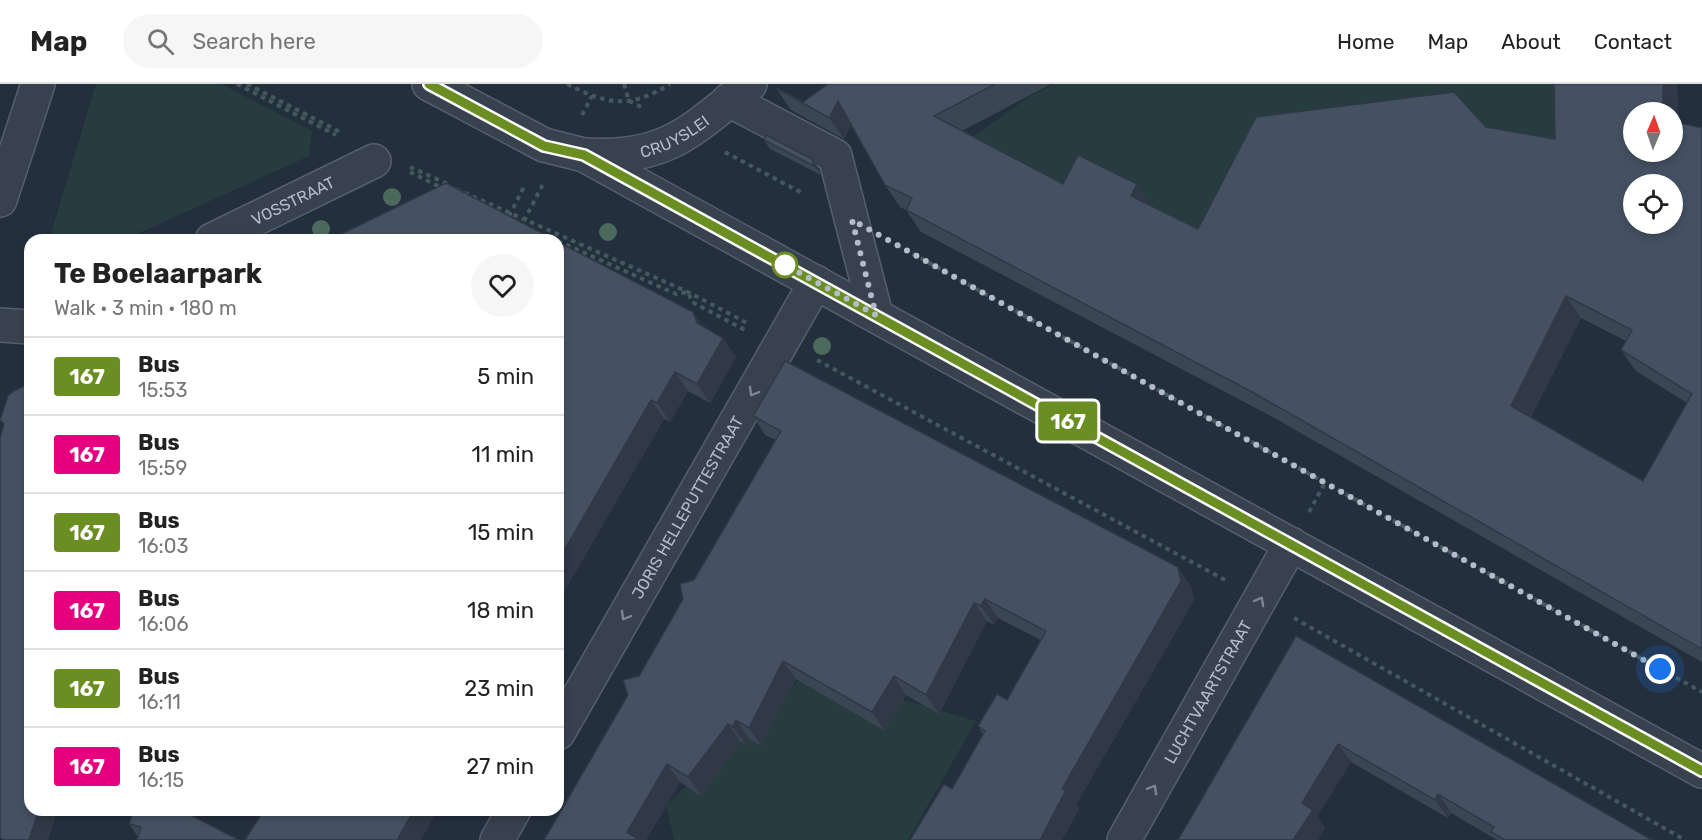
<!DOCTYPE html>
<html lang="en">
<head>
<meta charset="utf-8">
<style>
	:root { --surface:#fff; --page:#f6f6f6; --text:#222; --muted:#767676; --line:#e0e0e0 }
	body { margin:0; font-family:Rubik,sans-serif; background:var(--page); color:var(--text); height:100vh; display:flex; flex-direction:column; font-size:22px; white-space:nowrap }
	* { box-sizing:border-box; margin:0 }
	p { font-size:20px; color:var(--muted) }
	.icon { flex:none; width:33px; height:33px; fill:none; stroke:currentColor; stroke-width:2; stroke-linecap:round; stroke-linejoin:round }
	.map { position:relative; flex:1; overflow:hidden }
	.sheet { position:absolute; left:24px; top:150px; width:540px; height:582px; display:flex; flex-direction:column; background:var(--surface); border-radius:18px; box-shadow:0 3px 9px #0003 }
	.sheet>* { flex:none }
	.badge { padding:0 12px; border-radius:4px; font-size:21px; line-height:39px }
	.needle { width:39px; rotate:2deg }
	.buttons { position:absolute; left:1623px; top:18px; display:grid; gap:12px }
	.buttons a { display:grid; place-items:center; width:60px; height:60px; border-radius:50%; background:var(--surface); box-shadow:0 3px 9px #0003; font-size:30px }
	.you { position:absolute; width:30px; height:30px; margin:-15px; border:4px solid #fff; border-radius:50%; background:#1a73e8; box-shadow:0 0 0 9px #1a73e833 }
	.map>.badge { position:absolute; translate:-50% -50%; box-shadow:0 0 0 3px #fff }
	.round { display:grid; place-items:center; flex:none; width:63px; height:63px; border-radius:32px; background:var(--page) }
	.head { display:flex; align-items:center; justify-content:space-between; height:102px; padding:0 30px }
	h1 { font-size:28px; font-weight:700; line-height:45px }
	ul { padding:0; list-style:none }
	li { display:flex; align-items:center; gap:18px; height:78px; padding:0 30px; border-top:2px solid var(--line) }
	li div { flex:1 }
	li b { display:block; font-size:22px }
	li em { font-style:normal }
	li .badge { min-width:66px; font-weight:700; text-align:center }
	header { display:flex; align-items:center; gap:36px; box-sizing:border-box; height:84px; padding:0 30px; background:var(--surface); border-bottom:2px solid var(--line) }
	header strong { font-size:28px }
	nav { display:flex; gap:33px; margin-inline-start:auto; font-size:21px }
	.search { width:420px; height:54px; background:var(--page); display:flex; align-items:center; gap:15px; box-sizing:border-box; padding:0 21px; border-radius:33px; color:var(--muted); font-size:22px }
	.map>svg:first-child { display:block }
	.green { fill:#263c3f }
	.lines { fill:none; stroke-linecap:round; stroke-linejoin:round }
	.minor-casing { stroke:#565f6c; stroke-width:36 }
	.path { stroke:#44595c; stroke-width:4; stroke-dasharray:4.5 4.5; stroke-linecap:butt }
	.minor { stroke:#38414e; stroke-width:33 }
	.tree { fill:#4b6a5d }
	.wall { fill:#3b4654; fill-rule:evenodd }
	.shaded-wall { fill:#303945 }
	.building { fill:#455162; stroke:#303945; stroke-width:1.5; fill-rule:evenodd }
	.oneway { stroke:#7c8592 }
	.line-casing { stroke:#fff; stroke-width:14 }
	.line { stroke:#6b8e23; stroke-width:9 }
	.walk { stroke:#b4bcc9; stroke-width:6; stroke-dasharray:0 10.8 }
	.stop-dot { fill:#fff; stroke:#6b8e23; stroke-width:3 }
	.labels { text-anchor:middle; stroke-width:4.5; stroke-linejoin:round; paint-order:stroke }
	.street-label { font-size:16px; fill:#b4bcc9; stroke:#1d2633 }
</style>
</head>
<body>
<header>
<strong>Map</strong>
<div class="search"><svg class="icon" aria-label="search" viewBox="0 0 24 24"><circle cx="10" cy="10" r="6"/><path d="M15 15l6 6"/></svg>Search here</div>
<nav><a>Home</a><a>Map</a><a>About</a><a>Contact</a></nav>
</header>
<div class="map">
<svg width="1702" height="756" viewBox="0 0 1702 756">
	<rect width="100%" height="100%" fill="#242f3e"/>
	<g class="green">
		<polygon points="96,0 221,0 312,47 309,72 124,156 49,156"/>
		<polygon points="1053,0 1569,0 1570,56 1507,49 1372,42 1361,19 1329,25 1213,167 1072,106 971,54 1026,15"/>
		<polygon points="808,588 976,637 908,756 674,756 666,721"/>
	</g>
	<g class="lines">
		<defs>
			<g id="minor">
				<polyline points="429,0 544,61 584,71 1702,687"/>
				<polyline points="729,16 835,72 876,231"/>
				<path id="s1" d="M586,71C666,76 691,47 750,0"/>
				<polyline points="0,116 38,0"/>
				<path id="s2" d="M212,156L374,77"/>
				<polyline points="0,241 30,243"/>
				<path id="s3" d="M558,649L816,198"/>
				<polyline points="497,756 514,726"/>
				<path id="s4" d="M1124,756L1291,460"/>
			</g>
		</defs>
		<use href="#minor" class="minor-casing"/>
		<g class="path">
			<polyline points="237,0 336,51"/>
			<polyline points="247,0 342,49"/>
			<path d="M567,0C608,21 630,25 670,0"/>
			<polyline points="624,0 629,17"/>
			<polyline points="629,17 645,25"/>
			<polyline points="582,31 592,12"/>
			<polyline points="725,68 804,110"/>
			<polyline points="410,83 450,101"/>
			<polyline points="410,88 444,105"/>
			<polyline points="456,105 688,208 749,240"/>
			<polyline points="509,132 525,101"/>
			<polyline points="524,137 543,100"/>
			<polyline points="558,157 676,210 688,208 692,218 745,246"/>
			<polyline points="897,161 1702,608"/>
			<polyline points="817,276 1227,497"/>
			<polyline points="1309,428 1326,397"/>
			<polyline points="1294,534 1685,756"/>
		</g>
		<use href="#minor" class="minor"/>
	</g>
	<g class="tree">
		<circle cx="392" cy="113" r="9"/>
		<circle cx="321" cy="145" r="9"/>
		<circle cx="608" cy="148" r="9"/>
		<circle cx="822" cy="262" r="9"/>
	</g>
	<g class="wall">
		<path d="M828,0H1051L962,47L1063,100L1152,122H1151L1198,145L1486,43L1555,55L1554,0H1677L1678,38L1702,44V578L1269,331L921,148L906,126L900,123L885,101L851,41L844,55L791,26L776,4L803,18ZM1581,234L1626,257L1621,266L1636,287L1687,319L1643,397L1531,333Z"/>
		<polygon points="764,56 819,85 821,91 770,65"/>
		<polygon points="558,158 693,228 703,243 736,273 710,319 688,307 670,338 664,335 558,518"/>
		<polygon points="753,332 1191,502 1194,516 1076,721 1079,725 1062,756 910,756 952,705 983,650 978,642 1007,616 1041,556 998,534 994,541 987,537 939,630 906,611 885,647 796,595 761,662 749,655 746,661 741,658 701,712 680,698 646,756 628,611 776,356 765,351"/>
		<polygon points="1296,552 1652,756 1497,756 1451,729 1448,734 1351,678 1317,732 1325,744 1318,756"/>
		<polygon points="184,726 138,753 129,740"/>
	</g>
	<g class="shaded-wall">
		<polygon points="1663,0 1677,0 1679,56 1672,47 1672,28 1663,28"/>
		<polygon points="838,17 853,38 844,55 829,34"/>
		<polygon points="812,75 819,85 821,91 814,82"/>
		<polygon points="1137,100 1152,122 1146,134 1131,112"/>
		<polygon points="1566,212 1581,234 1526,343 1511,322"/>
		<polygon points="693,228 706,247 697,239"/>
		<polygon points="723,254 736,273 710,319 697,300"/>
		<polygon points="675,288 688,307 670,338 657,319"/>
		<polygon points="651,316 664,335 558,518 558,477"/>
		<polygon points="1178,483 1191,502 1194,516 1076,721 1079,725 1062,756 1040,756 1062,705"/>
		<polygon points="985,515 998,534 994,541 981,522"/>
		<polygon points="974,519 987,537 939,630 926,611"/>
		<polygon points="783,577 796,595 761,662 749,644"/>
		<polygon points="894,592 906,611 885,647 872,628"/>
		<polygon points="736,636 749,655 746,661 733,643"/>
		<polygon points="728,640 741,658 701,712 688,693"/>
		<polygon points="1338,660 1351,678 1317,732 1325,744 1318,756 1293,756 1302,719"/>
		<polygon points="667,680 680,698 646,756 632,756 627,748"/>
		<polygon points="1438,710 1451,729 1448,734 1435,716"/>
		<polygon points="39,726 58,726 48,756 29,756"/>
		<polygon points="414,726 438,726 421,756 397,756"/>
	</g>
	<g class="building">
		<path d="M828,0H995L934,32L1063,100L1078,71L1137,100L1131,112L1198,145L1256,33L1454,8L1486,43L1555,55L1554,0H1663V28H1634V68H1672V37L1702,44V565L1254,309L906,126L912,114L885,101L838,17L829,34L776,4L803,18ZM1634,100H1672V140H1634ZM1566,212L1632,246L1621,266L1692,310L1643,397L1511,322Z"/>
		<polygon points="766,51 812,75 814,82 764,56"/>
		<polygon points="446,99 555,156 329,156"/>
		<polygon points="558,158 693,228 697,239 723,254 697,300 675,288 657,319 651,316 558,477"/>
		<polygon points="785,277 1178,483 1181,497 1062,705 1066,706 1040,756 910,756 944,700 952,705 985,647 978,642 997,610 1007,616 1046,547 985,515 981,522 974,519 926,611 894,592 872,628 783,577 749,644 736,636 733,643 728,640 688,693 667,680 627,748 639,756 544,756 628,611 623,596 639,592 683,515 680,500 694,496 781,347 753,332"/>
		<polygon points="30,299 30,726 39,726 29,756 5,756 0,754 0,354 4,340 0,336 8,312 14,307"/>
		<polygon points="1296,552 1652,756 1505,756 1491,748 1494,743 1438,710 1435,716 1338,660 1302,719 1313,726 1293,756 1178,756"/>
		<polygon points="134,726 181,726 239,756 137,756 141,743 129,740"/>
		<polygon points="264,726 275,731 278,726 414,726 397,756 245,756"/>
	</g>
	<defs><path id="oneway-chevron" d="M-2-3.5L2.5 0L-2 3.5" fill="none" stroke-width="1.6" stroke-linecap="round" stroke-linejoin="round" transform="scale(1.5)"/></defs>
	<g class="oneway">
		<use href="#oneway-chevron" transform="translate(753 308) rotate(120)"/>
		<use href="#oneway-chevron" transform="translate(1260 517) rotate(-61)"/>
		<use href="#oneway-chevron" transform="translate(625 532) rotate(120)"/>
		<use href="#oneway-chevron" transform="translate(1153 705) rotate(-60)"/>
	</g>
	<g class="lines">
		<defs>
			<polyline id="line" points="429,0 544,62 584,71 1702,687"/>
		</defs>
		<use href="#line" class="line-casing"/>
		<use href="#line" class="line"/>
		<polyline class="walk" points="785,181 778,177 876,231 852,136 1660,585"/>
	</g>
	<circle class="stop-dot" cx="785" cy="181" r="12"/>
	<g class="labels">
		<g class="street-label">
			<text dy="6" stroke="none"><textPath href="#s1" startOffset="92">CRUYSLEI</textPath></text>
			<text dy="6" stroke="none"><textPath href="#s2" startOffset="90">VOSSTRAAT</textPath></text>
			<text dy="6" stroke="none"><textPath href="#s3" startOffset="260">JORIS HELLEPUTTESTRAAT</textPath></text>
			<text dy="6" stroke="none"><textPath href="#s4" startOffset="170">LUCHTVAARTSTRAAT</textPath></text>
		</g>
	</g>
</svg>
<div class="buttons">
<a><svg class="needle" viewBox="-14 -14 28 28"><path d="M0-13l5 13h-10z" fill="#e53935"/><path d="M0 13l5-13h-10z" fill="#767676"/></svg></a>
<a><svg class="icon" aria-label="locate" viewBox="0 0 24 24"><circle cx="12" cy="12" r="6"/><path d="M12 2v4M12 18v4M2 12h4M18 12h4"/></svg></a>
</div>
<div class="you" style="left:1660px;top:585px"></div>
<b class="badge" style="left:1068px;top:337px;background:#6b8e23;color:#fff">167</b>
<section class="sheet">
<div class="head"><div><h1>Te Boelaarpark</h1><p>Walk · 3 min · 180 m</p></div><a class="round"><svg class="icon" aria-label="heart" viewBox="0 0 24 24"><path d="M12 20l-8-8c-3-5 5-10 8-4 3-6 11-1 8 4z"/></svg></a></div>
<ul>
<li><span class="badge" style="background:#6b8e23;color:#fff">167</span><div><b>Bus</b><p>15:53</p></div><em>5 min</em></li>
<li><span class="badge" style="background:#e6007e;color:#fff">167</span><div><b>Bus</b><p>15:59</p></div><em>11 min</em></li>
<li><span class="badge" style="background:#6b8e23;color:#fff">167</span><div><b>Bus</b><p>16:03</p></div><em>15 min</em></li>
<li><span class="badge" style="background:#e6007e;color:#fff">167</span><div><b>Bus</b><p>16:06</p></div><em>18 min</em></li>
<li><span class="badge" style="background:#6b8e23;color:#fff">167</span><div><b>Bus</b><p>16:11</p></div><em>23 min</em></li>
<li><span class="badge" style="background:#e6007e;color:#fff">167</span><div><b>Bus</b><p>16:15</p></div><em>27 min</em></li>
</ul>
</section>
</div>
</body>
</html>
